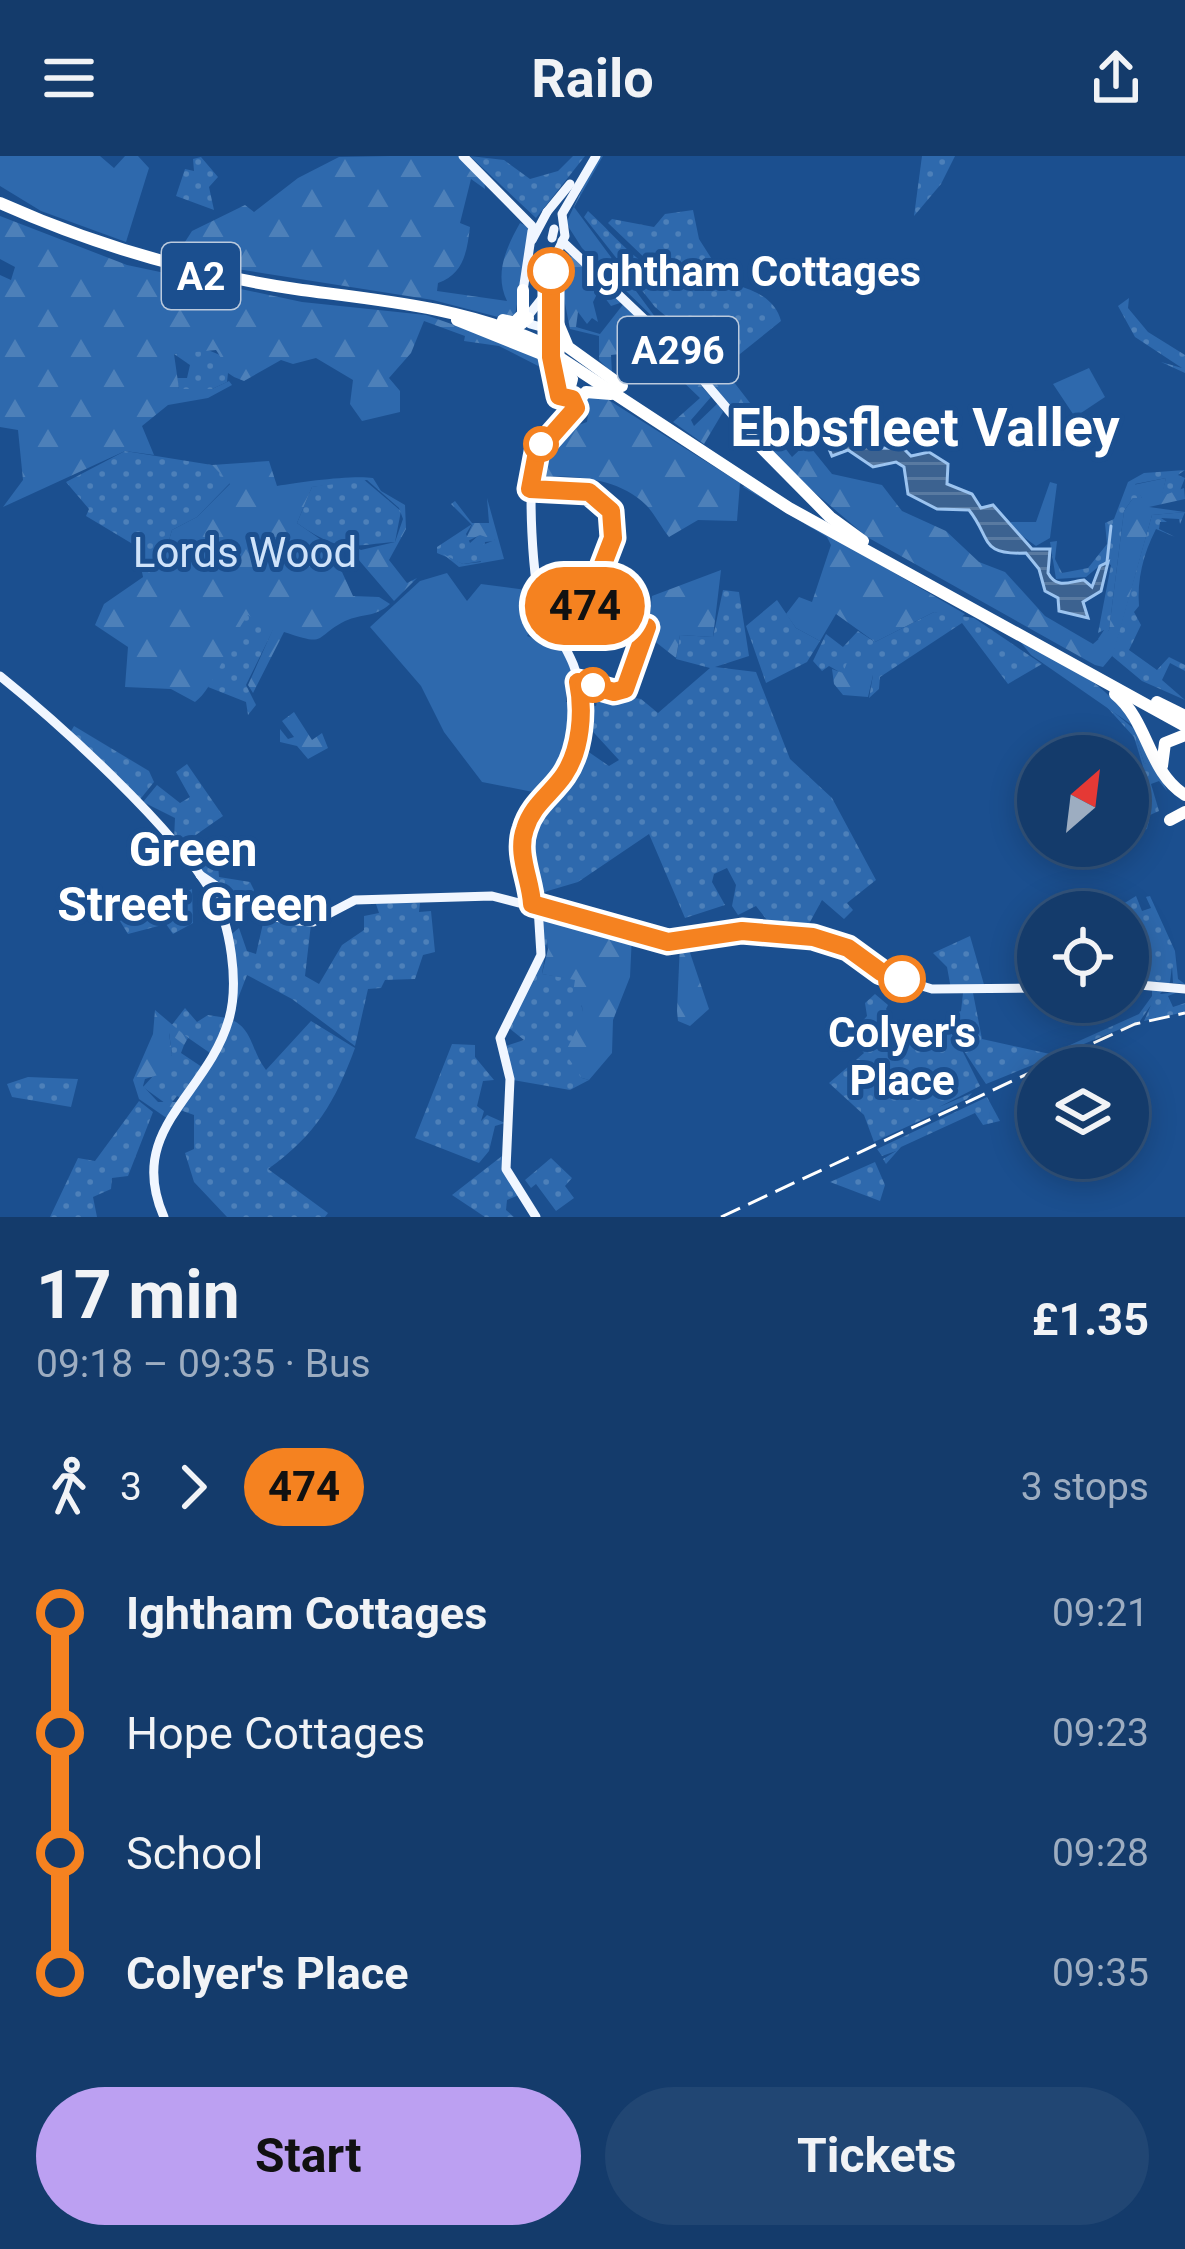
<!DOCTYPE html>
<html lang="en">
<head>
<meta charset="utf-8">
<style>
	:root { --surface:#143b6b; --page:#214673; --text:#f1f3f6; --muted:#9dadc1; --line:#33557e; --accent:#bca0f2 }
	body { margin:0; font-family:Roboto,sans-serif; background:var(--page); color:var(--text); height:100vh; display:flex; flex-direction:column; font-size:45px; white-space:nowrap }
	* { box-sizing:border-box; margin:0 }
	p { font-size:39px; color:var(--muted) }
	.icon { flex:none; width:66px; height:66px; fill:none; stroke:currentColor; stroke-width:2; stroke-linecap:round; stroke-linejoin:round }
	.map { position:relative; height:1061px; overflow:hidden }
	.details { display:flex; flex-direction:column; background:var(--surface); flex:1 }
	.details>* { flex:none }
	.badge { padding:0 24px; border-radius:39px; font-size:42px; line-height:78px }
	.needle { width:78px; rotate:28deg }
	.tools { position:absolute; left:1017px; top:579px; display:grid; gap:24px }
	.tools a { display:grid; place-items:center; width:132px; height:132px; border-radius:50%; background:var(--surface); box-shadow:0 6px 30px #0003,0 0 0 3px var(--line); font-size:60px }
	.map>.badge { position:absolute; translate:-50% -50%; box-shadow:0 0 0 6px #fff }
	.legs { display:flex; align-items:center; gap:18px; height:132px; padding:0 36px; font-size:39px }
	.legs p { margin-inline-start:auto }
	.overview { display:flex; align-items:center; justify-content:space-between; height:204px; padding:0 36px }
	h1 { font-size:66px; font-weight:700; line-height:90px }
	.primary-button { display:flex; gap:24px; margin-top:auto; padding:24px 36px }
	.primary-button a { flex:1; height:138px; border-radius:72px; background:var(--accent); color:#111; font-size:48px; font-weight:700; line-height:138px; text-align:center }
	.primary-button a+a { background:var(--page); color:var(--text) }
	ul { padding:0 36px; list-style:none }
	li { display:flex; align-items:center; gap:42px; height:120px; font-size:45px }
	li i { display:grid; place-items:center; width:18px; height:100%; margin:0 15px; background:currentColor }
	li i::after { content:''; width:30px; height:30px; margin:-15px; border:9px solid; border-radius:50%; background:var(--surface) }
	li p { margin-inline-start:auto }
	li:first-child i { background:linear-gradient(#0000 50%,currentColor 0) }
	li:last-child i { background:linear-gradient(currentColor 50%,#0000 0) }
	header { display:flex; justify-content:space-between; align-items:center; height:156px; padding:0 36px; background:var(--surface); font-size:54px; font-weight:700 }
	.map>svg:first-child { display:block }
	.grass { fill:url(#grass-dots) }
	.forest { fill:url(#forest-firs) }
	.park { fill:#2e69ad }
	.water { fill:url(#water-rules); stroke:#9cc4f0; stroke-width:3 }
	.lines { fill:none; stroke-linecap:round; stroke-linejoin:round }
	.stream { stroke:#9cc4f0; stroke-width:3 }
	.major { stroke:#f0f6ff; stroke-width:9 }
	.highway { stroke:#fff; stroke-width:12 }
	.rail { stroke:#fff; stroke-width:3; stroke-dasharray:21 9; stroke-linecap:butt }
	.major-bridge { stroke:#f0f6ff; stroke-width:9 }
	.line-1-casing { stroke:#fff; stroke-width:27 }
	.line-1 { stroke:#f58220; stroke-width:18 }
	.stop-1-dot { fill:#fff; stroke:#f58220; stroke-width:6 }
	.labels { text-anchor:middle; stroke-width:10; stroke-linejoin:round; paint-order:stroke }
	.shield { fill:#1b4f8f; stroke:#bbcadd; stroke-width:3 }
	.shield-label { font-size:39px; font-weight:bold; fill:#fff }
	.stop-label { font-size:42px; font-weight:bold; fill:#fff; stroke:#1b4f8f; text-anchor:start }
	.park-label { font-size:42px; fill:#cfe3fa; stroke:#1b4f8f }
	.quarter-label { font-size:48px; font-weight:bold; fill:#fff; stroke:#1b4f8f }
	.district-label { font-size:54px; font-weight:bold; fill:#fff; stroke:#1b4f8f }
</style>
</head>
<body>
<header><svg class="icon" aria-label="menu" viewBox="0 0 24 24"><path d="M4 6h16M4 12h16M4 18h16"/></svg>Railo<svg class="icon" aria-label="share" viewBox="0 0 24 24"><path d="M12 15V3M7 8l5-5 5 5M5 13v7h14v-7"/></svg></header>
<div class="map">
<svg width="1185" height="1061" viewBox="0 0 1185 1061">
	<defs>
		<pattern id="grass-dots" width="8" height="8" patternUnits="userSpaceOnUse" patternTransform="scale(3)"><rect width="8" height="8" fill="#2e69ad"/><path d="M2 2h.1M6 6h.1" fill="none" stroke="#4d80b9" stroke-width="1.8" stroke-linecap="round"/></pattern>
		<pattern id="forest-firs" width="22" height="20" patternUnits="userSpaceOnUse" patternTransform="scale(3)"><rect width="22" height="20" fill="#2e69ad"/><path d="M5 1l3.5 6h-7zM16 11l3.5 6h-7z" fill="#4d80b9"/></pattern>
		<pattern id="water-rules" width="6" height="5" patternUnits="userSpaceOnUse" patternTransform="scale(3)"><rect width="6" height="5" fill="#3c6290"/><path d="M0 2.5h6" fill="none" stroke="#597aa1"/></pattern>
	</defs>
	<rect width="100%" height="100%" fill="#1b4f8f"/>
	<g class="grass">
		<polygon points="470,0 504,4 530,23 558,15 573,0 585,0 536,62"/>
		<polygon points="922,0 955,0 941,28 914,60"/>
		<polygon points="201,1 218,21 209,31 214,54 176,40 185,13 194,15 193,3"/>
		<polygon points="693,54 699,83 713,105 737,123 649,106 608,67 612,63 654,71 665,58"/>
		<path d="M588,55C607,72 625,94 645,108C674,128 769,115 781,165L725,210L655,151L584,61Z"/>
		<polygon points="1129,142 1128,152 1148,176 1185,199 1185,217 1161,206 1182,212 1135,181 1118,150"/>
		<polygon points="203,192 225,201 234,221 228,217 227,226 212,233 179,233 177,222 187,222 190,209 174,198"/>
		<polygon points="125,295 212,309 230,327 197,361 172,374 162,408 144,425 136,390 86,360 89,353 66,326"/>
		<polygon points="1185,314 1178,319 1185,322 1179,337 1161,341 1166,322 1135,328 1142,342 1133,342 1124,355 1109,474 1103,483 1098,483 1104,474 1098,477 1111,409 1104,406 1086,421 1056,423 1050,386 1057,385 1055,403 1062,417 1088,412 1107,388 1105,367 1114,363 1128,326 1144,317"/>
		<path d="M362,322L401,355L395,386C347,390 340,397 297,367L312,331Z"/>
		<path d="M1185,356L1180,368L1179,363L1161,362L1167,366H1160L1159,373L1175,381L1156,373C1143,398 1137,424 1139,450L1134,456L1141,469L1129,494L1157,514L1169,501L1185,509V515L1170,507L1162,524L1185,544L1142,525L1112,500L1152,359Z"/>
		<polygon points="472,368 466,378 470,387 479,379 492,379 495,385 485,386 482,405 463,408 437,397 437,391"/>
		<path d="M723,434L739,436L749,500L715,511L756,516L790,603L832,642L876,724L847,747L853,754L844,763L822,744L804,777L774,773L756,750L738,759L732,750L736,729L727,712L714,718L712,726L725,749L685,762L649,678L578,726L534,739C514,647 552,660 580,590L609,610L619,604L584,566V549L596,550L600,536L641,543L658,557L710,512L676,503L680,479L713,481Z"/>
		<polygon points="777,444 796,472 820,485 807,506 766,527 746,470"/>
		<polygon points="934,456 974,462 1042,508 1008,528 962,467 880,521 879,533 869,542 873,519 843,518 829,510 822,515 813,505 826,478 843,491 858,475 875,486"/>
		<polygon points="248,458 274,472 246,529 256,549 248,559 246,546 208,531 227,487"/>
		<polygon points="1105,549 1133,572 1144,607 1157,611 1167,635 1159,625 1151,628 1159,655 1150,659 1147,673 1128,679 1145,671 1128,623 1144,614 1134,581"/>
		<polygon points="74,570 149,615 154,626 138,646 70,577"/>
		<polygon points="187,608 223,660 180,690 174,683 175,662 143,646 157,629 180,647 190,641 176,616"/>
		<polygon points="197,681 217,696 219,721 250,726 254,734 248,751 204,718 181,692"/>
		<polygon points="192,733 193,767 173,778 166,768 128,778 120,765"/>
		<polygon points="1136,740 1142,755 1151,752 1146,741 1150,740 1175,795 1178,823 1185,828 1173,827 1172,810 1170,826 1160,838 1178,836 1168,840 1173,851 1185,847 1185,856 1144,865 1151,849 1140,865 986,928 958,886 980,930 939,951 972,937 967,943 874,986 864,959 829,927 864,897 841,869 850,861 859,869 867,860 865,847 875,838 888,849 886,853 904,883 915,876 953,878 948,861 961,855 963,837 973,837 982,883 1050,898 1139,858 1152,840 1152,829 1128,826 1128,756 1110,756"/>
		<polygon points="375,745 420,747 419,756 431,755 435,796 423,799 415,823 385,824 381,832 368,833 355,890 292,843 247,819 232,858 229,780 239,772 247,795 256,798 264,763 311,768 305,820 319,828 342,789 364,774 364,760 379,757"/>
		<polygon points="543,758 548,779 542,818 575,823 584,860 571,887 582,922 589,924 570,934 513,924 506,890 524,884 505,869 542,805"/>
		<polygon points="970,780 985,832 951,833 947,811 933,797"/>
		<polygon points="185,852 197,866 208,859 227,862 210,897 171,870"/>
		<path d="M232,864C253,873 252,897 266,914L311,865L355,892C335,946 316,979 268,1013L328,1057L325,1061H227L194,1026L185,997L194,993V959L180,954Z"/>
		<polygon points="169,876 184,889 181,897 202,911 183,943 177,940 169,950 143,931 172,899"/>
		<polygon points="452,888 475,889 475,901 494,924 483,925 477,950 484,955 481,965 487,959 505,967 495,970 489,995 479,1007 415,982"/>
		<polygon points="28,921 78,923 71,951 12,941 7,928"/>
		<polygon points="987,941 1000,965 983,969 975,957 901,991 886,1008 883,1003 896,995 882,1000 877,993"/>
		<polygon points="139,945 153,956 128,1020 112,1022 111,1033 93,1041 97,1061 50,1061 78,1002 95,1005"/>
		<polygon points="502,1000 519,1039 507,1044 506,1054 514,1061 485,1061 452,1039"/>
		<polygon points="551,1002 572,1022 565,1030 574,1042 556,1055 536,1028 531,1032 525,1024"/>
		<polygon points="875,1006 885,1029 880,1045 830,1026"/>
	</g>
	<g class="forest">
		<path d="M390,0H459L484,24L485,33L471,23L460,67L470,71C467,95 464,118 438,127L437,135L507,145C495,120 504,95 520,67L531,72L515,159L502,162L433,144L174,103L192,75L245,49L254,56L298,22L339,1Z"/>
		<polygon points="598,0 603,0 574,51 661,169 582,92 566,67"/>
		<polygon points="0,60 127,109 302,146 426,159 545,201 544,213 499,190 464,185 465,180 424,165 411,197 389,222 400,235 400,256 362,265 350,248 353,224 316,202 293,208 281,204 244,225 234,221 216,194 174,198 179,233 212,233 229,225 232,229 208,242 168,249 142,270 154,299 125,295 3,351 23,324 18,274 0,271 0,119 11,124 15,111 0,103"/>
		<polygon points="571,96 623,146 611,150 599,134 593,146 598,166 592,162 587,168 578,156 576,171 600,178 625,146 670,192 611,199 612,217 599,204 599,180 570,173 558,112"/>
		<polygon points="668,169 723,212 792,301 807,287 832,318 882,329 902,355 946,375 979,406 1005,416 1045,460 1093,488 1109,474 1124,355 1133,342 1142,342 1133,329 1166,322 1162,340 1184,332 1185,343 1149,351 1185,356 1152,359 1113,499 1103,511 1095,509 867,381 780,307 664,174"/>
		<polygon points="691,218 711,241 691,264 694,270 718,247 723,256 704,288 673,266 700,242 678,221"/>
		<path d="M599,238L740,327L737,365L698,364L669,381C661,371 654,357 646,349C618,321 569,318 532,322L535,306L545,305L567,273L587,266L588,259L570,269L568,264L579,245Z"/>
		<path d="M269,305L277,330C301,326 351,319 373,322L381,335L405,349L406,373L389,404L407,427L417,422L394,445L352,396L351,389L361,394L395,386L403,363L399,352L367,324L312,331L297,367L330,390L329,404L342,416L353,440L379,441L390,448C374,462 363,457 345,465C312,482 329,491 284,476L253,537L248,529L273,473L248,459C231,481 214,533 195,546L171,533L125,531L128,491L95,469L104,448L162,408L172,374L197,361L230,328L212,309Z"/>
		<polygon points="743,331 744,330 965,458 959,463 934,456 875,486 836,458 820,485 796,472 786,458 799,441 812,446 831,389 827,381"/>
		<polygon points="487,342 504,403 459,411 443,398 463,408 481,406 477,391 495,384 480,379 464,387 472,369 451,348 455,345 472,367 489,367"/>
		<polygon points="721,414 713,481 680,479 676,502 648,480 652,440"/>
		<path d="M1019,484C1097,527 1116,529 1156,612L1144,607L1132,569L1031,499Z"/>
		<polygon points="855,501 873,519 868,541 843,539 834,528 832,513 843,517 848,504"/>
		<polygon points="294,556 312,584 322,577 328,592 308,603 297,590 280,586 280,573 288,583 294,581 282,565"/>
		<polygon points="543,758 632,779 630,821 613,864 612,897 589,924 582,922 565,897 583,860 582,850 572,843 575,824 542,818 548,793"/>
		<polygon points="680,787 687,788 709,853 690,870 678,865 677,855"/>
		<polygon points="155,854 188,882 184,889 169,877 172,899 161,918 145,923 143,930 158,946 181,946 168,963 139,943 133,924 153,878"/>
	</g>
	<g class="park">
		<polygon points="0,0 100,0 114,12 125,0 138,0 149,12 126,86 41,55 0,30"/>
		<polygon points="1089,212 1105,241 1075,261 1053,228"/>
		<polygon points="1050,326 1057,328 1050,382 1036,390 1011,372 1011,366 1036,366"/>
		<polygon points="447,417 467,445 481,428 534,435 543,457 527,480 538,484 556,472 577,532 566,534 566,546 579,547 580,552 566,610 543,638 482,626 444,576 421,530 370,471 420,425"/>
	</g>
	<path class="water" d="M835,275L870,292H903L911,300L929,296L948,308L947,328L972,338L981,352L993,349L1032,393H1050L1048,417C1057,434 1071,425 1084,424L1092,431L1100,410L1108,406L1101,435L1083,446L1088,462L1059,455L1058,442L1045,435L1039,413L1026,397C979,399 992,383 969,354L937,353L908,338L904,311L896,306L873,311L848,294L832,300L826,286Z"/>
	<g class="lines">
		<polyline class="stream" points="1107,406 1111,370"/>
		<g class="major">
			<polyline points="463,0 532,70"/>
			<polyline points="547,56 570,28"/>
			<polyline points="552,82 554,73"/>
			<polyline points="562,85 680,197 753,283"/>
			<polyline points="523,135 532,75"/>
			<polyline points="526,157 530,168 541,171"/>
			<polyline points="528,160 547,136"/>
			<polyline points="551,181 552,107 565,80 562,58 596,0"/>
			<path d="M0,520C61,569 173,671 212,737C231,768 239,828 229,863C207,940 125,973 164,1061"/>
			<polyline points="200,719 258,758 298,765 313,766 355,744 492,740 668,786 742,775 813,781 848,792 889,820 932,833 1038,832"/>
			<path d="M532,748C531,724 517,701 524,676C535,629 582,620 582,554C582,511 562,487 543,453C532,434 527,319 535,299C545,278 565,267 576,250L559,239L552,213"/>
			<polyline points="1128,828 1185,833"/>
			<polyline points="536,1061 506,1013 510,923 500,882 541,799 538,751"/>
		</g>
		<g class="highway">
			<path d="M0,47C96,90 198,119 302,134C387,145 465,152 544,188"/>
			<polyline points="555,160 568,191 622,230"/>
			<polyline points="457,164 544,199"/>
			<polyline points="503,164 521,168 528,162"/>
			<polyline points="516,165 523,158 523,134"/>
			<polyline points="554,198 789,352 1185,570"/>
			<polyline points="555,205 572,223 567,242"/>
			<polyline points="576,248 586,236 611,238"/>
			<polyline points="753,283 830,361 863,385"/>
			<path d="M1115,538C1149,566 1148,616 1185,639"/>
			<polyline points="1157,546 1185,560"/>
			<polyline points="1162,610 1165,587 1185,579"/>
			<polyline points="1170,664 1185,656"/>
		</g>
		<g class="rail">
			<polyline points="1039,912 1135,868 1185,857"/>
			<polyline points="721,1061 1038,913"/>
		</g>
		<g class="major-bridge">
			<polyline points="532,84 547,56"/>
			<polyline points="551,181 552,213"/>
		</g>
	</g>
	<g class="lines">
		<defs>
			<path id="line-1" d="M551,115V201L559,240L572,243L576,252L537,296L530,333L589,336L611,355L613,382L585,455L596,466L647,471L625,533L614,536L578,526C584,555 581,594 564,619C551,638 532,649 525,673C516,698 531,724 532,748L668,786L742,775L813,781L848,792L881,816L902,823"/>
		</defs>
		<use href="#line-1" class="line-1-casing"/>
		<use href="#line-1" class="line-1"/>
	</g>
	<g class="stop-1-dot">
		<circle cx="551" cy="115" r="21"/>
		<circle cx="541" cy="288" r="15"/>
		<circle cx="593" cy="529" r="15"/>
		<circle cx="902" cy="823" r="21"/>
	</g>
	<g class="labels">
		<g class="shield">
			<rect x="162" y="87" width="78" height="66" rx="9"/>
			<rect x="618" y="161" width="120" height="66" rx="9"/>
		</g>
		<g class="shield-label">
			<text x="201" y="134">A2</text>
			<text x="678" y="208">A296</text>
		</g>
		<g class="stop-label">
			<text x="584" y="130">Ightham Cottages</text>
			<text x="902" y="891" text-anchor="middle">Colyer's<tspan x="902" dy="48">Place</tspan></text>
		</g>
		<g class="park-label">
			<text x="245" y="411">Lords Wood</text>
		</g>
		<g class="quarter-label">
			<text x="193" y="710">Green<tspan x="193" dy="55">Street Green</tspan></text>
		</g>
		<g class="district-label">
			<text x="925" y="290">Ebbsfleet Valley</text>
		</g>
	</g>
</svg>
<div class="tools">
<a><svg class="needle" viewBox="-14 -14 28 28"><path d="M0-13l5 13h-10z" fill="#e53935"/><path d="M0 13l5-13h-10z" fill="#9dadc1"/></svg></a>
<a><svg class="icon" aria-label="locate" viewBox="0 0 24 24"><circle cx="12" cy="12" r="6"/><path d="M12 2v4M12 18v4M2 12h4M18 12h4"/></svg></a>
<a><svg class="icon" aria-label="layers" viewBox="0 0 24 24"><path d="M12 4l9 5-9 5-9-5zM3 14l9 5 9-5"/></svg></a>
</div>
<b class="badge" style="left:585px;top:450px;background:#f58220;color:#111">474</b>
</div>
<section class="details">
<div class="overview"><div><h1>17 min</h1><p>09:18 – 09:35 · Bus</p></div><b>£1.35</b></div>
<div class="legs"><svg class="icon" aria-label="walk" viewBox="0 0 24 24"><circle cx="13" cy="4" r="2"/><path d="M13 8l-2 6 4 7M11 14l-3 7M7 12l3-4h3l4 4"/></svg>3<svg class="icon" aria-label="forward" viewBox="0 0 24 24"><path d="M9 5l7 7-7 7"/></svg><b class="badge" style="background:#f58220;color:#111">474</b><p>3 stops</p></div>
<ul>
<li><i style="color:#f58220"></i><b>Ightham Cottages</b><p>09:21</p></li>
<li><i style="color:#f58220"></i><span>Hope Cottages</span><p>09:23</p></li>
<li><i style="color:#f58220"></i><span>School</span><p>09:28</p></li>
<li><i style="color:#f58220"></i><b>Colyer's Place</b><p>09:35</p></li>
</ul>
<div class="primary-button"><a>Start</a><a>Tickets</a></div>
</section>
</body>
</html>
